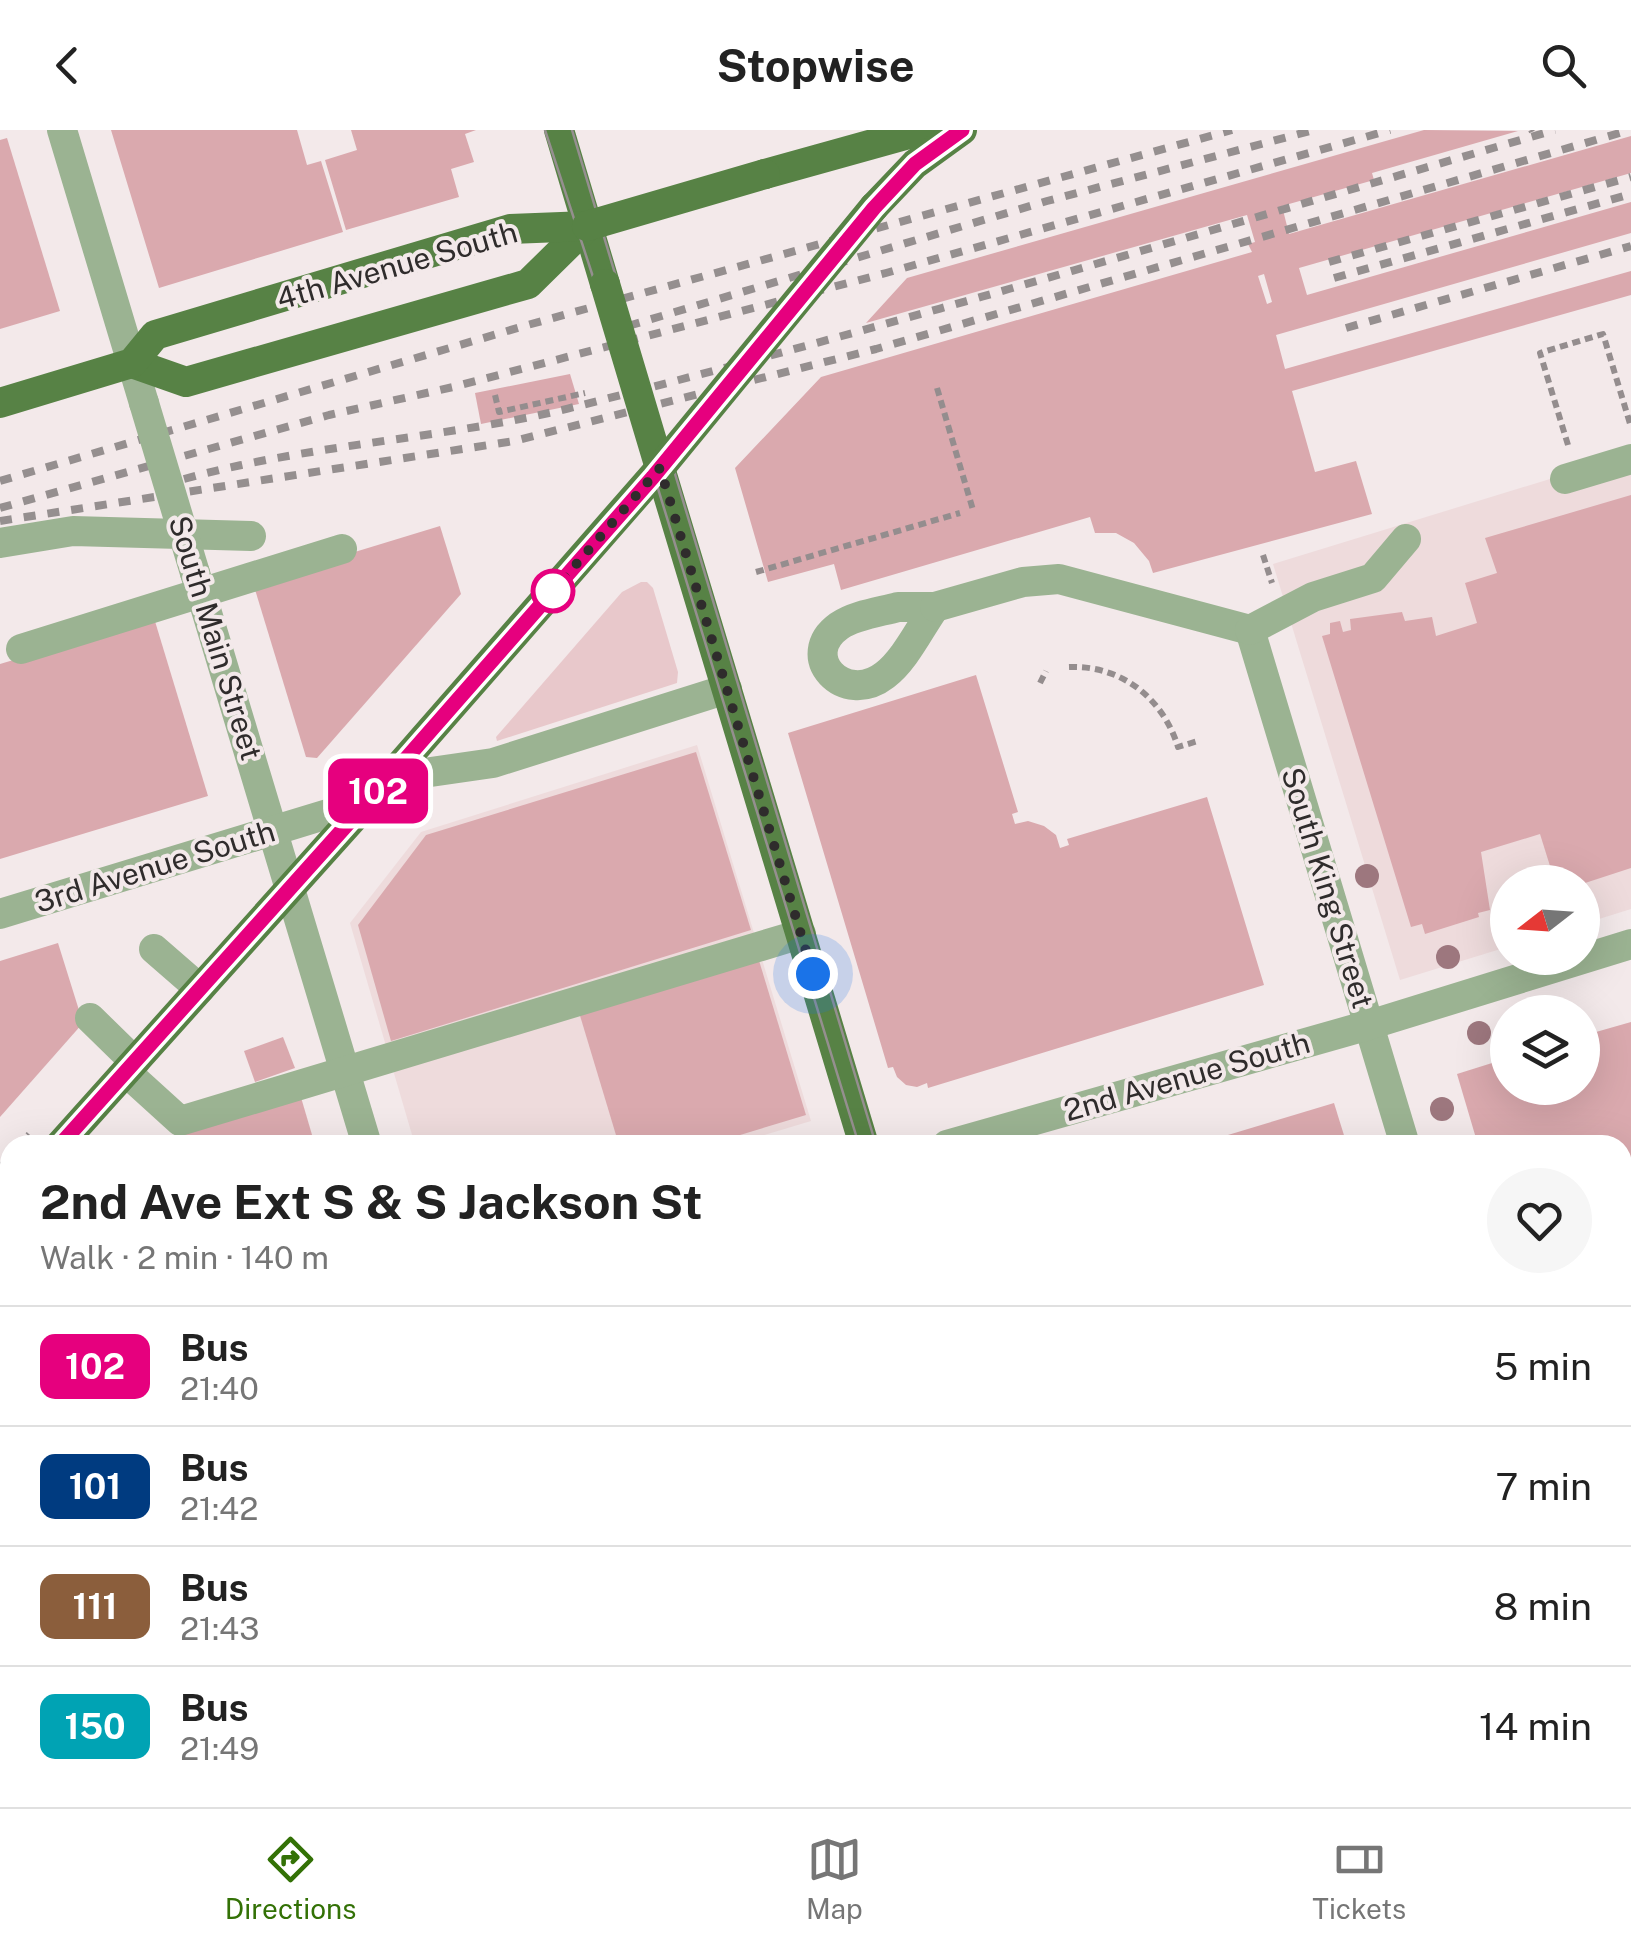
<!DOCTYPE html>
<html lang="en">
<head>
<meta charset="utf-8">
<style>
	:root { --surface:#fff; --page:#f6f6f6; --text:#222; --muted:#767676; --line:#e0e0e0; --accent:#337106 }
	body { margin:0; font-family:"Public Sans",sans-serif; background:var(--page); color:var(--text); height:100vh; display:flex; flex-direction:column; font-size:38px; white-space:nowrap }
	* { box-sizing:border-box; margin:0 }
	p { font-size:32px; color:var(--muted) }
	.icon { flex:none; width:55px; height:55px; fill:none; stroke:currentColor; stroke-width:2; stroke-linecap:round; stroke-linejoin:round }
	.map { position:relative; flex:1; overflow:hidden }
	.side { position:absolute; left:0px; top:1005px; width:1632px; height:672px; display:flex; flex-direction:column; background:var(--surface); border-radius:30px 30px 0 0; box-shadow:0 10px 40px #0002 }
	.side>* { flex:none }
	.badge { padding:0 20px; border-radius:15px; font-size:35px; line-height:65px }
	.needle { width:65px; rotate:253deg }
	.tools { position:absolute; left:1490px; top:735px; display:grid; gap:20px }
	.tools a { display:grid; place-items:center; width:110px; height:110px; border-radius:50%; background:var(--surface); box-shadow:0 10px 40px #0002; font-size:50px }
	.you { position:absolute; width:50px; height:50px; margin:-25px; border:8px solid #fff; border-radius:50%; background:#1a73e8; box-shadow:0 0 0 15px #1a73e833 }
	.map>.badge { position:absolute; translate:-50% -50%; box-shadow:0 0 0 5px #fff }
	.round { display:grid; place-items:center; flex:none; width:105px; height:105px; border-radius:52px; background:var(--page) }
	.overview { display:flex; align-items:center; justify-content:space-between; height:170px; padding:0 40px }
	h1 { font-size:48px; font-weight:700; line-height:75px }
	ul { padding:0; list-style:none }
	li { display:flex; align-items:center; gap:30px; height:120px; padding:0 40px; border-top:2px solid var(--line) }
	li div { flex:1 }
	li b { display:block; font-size:38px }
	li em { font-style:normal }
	li .badge { min-width:110px; font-weight:700; text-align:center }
	header { display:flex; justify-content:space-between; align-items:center; height:130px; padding:0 40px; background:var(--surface); font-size:45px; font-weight:700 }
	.dock { display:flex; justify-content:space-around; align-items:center; height:140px; border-top:2px solid var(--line); background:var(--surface); font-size:28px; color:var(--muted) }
	.dock a { display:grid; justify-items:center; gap:5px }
	.dock .active { color:var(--accent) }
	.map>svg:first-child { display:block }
	.built { fill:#eedbdc }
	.green { fill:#e8c8cb }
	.building { fill:#daa9ae; fill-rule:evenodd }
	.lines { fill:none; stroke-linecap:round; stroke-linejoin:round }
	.path { stroke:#948d8e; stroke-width:6; stroke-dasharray:8 5; stroke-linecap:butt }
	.minor { stroke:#9bb392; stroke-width:30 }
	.major { stroke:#578245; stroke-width:30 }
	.tram { stroke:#958f8f; stroke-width:2.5 }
	.rail { stroke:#958f8f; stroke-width:8; stroke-dasharray:12 12; stroke-linecap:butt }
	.minor-bridge { stroke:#9bb392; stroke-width:30 }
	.major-bridge { stroke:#578245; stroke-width:30 }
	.tree { fill:#9d777e }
	.line-casing { stroke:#fff; stroke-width:22 }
	.line { stroke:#e6007e; stroke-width:15 }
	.walk { stroke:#2f2c2c; stroke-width:10; stroke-dasharray:0 18 }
	.stop-dot { fill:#fff; stroke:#e6007e; stroke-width:5 }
	.labels { text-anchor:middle; stroke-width:8; stroke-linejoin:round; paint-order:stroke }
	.street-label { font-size:30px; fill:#2f2c2c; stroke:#f3e9ea }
</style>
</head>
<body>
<header><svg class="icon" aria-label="back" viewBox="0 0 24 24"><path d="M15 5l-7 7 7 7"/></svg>Stopwise<svg class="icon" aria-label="search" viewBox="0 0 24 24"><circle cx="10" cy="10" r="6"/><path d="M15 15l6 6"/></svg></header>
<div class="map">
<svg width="1631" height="1677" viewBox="0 0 1631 1677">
	<rect width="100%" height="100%" fill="#f3e9ea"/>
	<g class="built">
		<polygon points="1631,324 1631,779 1583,794 1582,752 1508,752 1507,817 1400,850 1273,434"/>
		<polygon points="697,615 811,991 731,1015 415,1015 350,793 421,702"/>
		<polygon points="0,1574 10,1607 10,1668 28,1668 31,1677 0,1677"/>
	</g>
	<g class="green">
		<polygon points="641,452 647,452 653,458 678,542 677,553 497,611 496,607 622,462"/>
		<polygon points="355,1668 536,1668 539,1677 324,1677"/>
	</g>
	<g class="building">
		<polygon points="111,0 297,0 307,35 321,31 343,102 159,158"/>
		<polygon points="351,0 476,0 465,4 474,32 451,39 459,67 346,100 325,30 357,20"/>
		<path d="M1424,0L1518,1L1372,43L1374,50L1282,76L1289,104L1631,6V43L1299,138L1307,165L1631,72V103L1276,205L1285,239L1631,141V165L1292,261L1315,342L1356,331L1372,384L1153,443L1149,431L1134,413L1116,403H1095L1090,387L841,460L834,434L768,452L735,338L821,247L1252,122L1248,114L1255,112L1247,85L866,193L907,148ZM1264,144L1272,172L1267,174L1258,146Z"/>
		<polygon points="7,8 60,181 0,199 0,10"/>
		<polygon points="570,244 579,274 481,294 475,263"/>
		<polygon points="1631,365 1631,738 1582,754 1555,752 1540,704 1481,722 1490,780 1478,783 1479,787 1425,804 1422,794 1411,797 1322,506 1330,504 1330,493 1340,491 1343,502 1351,500 1350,489 1402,482 1405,491 1432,487 1436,506 1477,493 1465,453 1497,443 1485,408"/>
		<polygon points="440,396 461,464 317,628 306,627 253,453"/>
		<polygon points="154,488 208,666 0,729 0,534"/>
		<polygon points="976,545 1018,682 1012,684 1015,694 1028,691 1044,696 1056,705 1060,718 1069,715 1067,709 1207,667 1264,855 928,958 927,953 917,957 906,955 897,947 893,937 888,938 788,603"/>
		<polygon points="696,622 751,800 391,911 358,795 426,705"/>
		<polygon points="58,813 83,893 0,987 0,831"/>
		<polygon points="757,824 806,985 707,1015 619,1015 578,879"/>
		<polygon points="1631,892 1631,1420 1630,1420 1622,1395 1622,1015 1478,1015 1457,944 1508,928 1508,958 1582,958 1582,906"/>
		<polygon points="283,907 295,938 255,952 244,921"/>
		<polygon points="300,964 315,1015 166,1015 179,1000"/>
		<polygon points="1334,973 1347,1015 1198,1015 1198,1014"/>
		<polygon points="10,1190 10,1230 0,1233 0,1201"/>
		<polygon points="124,1668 321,1668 293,1677 127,1677"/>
		<polygon points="786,1668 1007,1668 1010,1677 758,1677"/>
		<polygon points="1118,1668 1311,1668 1314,1677 1121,1677"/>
		<polygon points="1445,1668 1552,1668 1555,1677 1417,1677"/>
	</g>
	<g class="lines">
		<g class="path">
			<polyline points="1531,0 1532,2"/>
			<polyline points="937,258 973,380"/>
			<polyline points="495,265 499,282 585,263"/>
			<polyline points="1568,315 1540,223 1603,204 1631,297"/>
			<polyline points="1263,425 1272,453"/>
			<polyline points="756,442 960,383"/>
			<path d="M1069,537C1121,535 1163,568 1178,617L1198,611"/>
			<polyline points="1040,553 1046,541"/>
			<polyline points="19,1015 29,1004"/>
			<polyline points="0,1037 10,1026"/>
		</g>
		<g class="minor">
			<polyline points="62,0 144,273"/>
			<polyline points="1565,349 1631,329"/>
			<polyline points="0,413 73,401 251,406"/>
			<polyline points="195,443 367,1015"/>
			<path d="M898,477H935C920,498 905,530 885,545C844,577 797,526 839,496C855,485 880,482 898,477Z"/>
			<polyline points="935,477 1023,452 1059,449 1250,500"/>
			<polyline points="1250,500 1405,1015"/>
			<polyline points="1250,500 1313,467 1373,448 1406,409"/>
			<polyline points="21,519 342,419"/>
			<polyline points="389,648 493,633 727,559"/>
			<polyline points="0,784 367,672"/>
			<polyline points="154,819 200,859"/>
			<polyline points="90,888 135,932"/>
			<polyline points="126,942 180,991 801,804"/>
			<polyline points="947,1015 1369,895 1631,814"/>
			<polyline points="0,1322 10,1320"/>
			<polyline points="0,1453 10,1487"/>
			<polyline points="1622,1483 1631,1480"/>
			<polyline points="0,1573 10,1570"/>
			<polyline points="64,1668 67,1677"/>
			<polyline points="564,1668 567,1677"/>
			<polyline points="1334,1668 1337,1677"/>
			<polyline points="1601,1668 1604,1677"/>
			<polyline points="502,1677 534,1668"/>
			<polyline points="1392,1677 1424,1668"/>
		</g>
		<g class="major">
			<polyline points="559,0 605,154"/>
			<polyline points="765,44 923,0"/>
			<polyline points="874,77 915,34 962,0"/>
			<polyline points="132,233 186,252 528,154 587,96"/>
			<polyline points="0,273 132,233 155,205 510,99 587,96"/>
			<polyline points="660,338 864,1015"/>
			<polyline points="60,1015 389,648 660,338"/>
			<polyline points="0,1083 10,1072"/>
			<polyline points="1039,1668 1042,1677"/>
			<polyline points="1092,1668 1095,1677"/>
		</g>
		<g class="tram">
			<polyline points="545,0 596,156 859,1015"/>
			<polyline points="572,0 876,1015"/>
			<polyline points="1057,1668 1060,1677"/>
		</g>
		<g class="rail">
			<polyline points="1329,132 1631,47"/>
			<polyline points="1334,148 1631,64"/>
			<polyline points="628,196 1047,71 1314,0"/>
			<polyline points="1346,198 1631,116"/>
			<path d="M184,349C313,313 449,309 578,276C906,193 1230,94 1555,0"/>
			<polyline points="0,351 524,196 1232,0"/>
			<polyline points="0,378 329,285 453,257 886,143 1390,0"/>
			<polyline points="0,391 514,311 876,219 1630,0"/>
		</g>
		<polyline class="minor-bridge" points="144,273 195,443"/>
		<g class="major-bridge">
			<polyline points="587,96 765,44"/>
			<polyline points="605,154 660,338"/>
			<polyline points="660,338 874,77"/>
		</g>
	</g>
	<g class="tree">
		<circle cx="1367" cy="746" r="12"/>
		<circle cx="1448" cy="827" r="12"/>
		<circle cx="1479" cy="903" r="12"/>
		<circle cx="1442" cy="979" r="12"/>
	</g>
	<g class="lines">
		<defs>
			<polyline id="line" points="60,1015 404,631 653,347 874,78 915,34 962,0"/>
		</defs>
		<use href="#line" class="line-casing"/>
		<use href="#line" class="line"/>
		<polyline class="walk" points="553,461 660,338 813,844"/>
	</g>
	<circle class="stop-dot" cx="553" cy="461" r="20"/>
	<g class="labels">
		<g class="street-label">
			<text transform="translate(397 136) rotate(-16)" y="10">4th Avenue South</text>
			<text transform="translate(215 508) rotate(73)" y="10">South Main Street</text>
			<text transform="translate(155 737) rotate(-17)" y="10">3rd Avenue South</text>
			<text transform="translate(1327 758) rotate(73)" y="10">South King Street</text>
			<text transform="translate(1187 947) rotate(-16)" y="10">2nd Avenue South</text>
		</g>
	</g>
</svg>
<div class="tools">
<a><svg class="needle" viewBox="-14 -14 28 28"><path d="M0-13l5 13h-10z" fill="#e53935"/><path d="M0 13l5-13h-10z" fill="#767676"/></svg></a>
<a><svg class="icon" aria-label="layers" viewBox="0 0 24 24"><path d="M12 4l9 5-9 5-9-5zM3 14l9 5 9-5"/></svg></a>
</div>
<div class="you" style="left:813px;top:844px"></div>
<b class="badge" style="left:378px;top:661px;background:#e6007e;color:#fff">102</b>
<section class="side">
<div class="overview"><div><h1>2nd Ave Ext S &amp; S Jackson St</h1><p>Walk · 2 min · 140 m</p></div><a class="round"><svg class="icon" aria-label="heart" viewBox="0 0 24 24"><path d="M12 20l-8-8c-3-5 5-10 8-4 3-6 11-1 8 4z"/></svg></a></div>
<ul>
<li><span class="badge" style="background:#e6007e;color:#fff">102</span><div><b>Bus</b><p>21:40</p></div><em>5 min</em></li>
<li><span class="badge" style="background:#003b80;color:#fff">101</span><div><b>Bus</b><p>21:42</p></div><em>7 min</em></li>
<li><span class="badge" style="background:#8b5e3c;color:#fff">111</span><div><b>Bus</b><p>21:43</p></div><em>8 min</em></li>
<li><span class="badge" style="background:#00a3b4;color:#fff">150</span><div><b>Bus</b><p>21:49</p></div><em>14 min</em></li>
</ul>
</section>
</div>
<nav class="dock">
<a class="active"><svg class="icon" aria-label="directions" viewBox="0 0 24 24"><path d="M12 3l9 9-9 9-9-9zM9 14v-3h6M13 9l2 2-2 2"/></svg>Directions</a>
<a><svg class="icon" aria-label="map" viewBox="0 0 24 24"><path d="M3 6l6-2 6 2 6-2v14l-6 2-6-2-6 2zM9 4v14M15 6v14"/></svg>Map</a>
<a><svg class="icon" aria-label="tickets" viewBox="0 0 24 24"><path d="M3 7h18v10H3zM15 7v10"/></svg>Tickets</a>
</nav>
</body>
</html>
